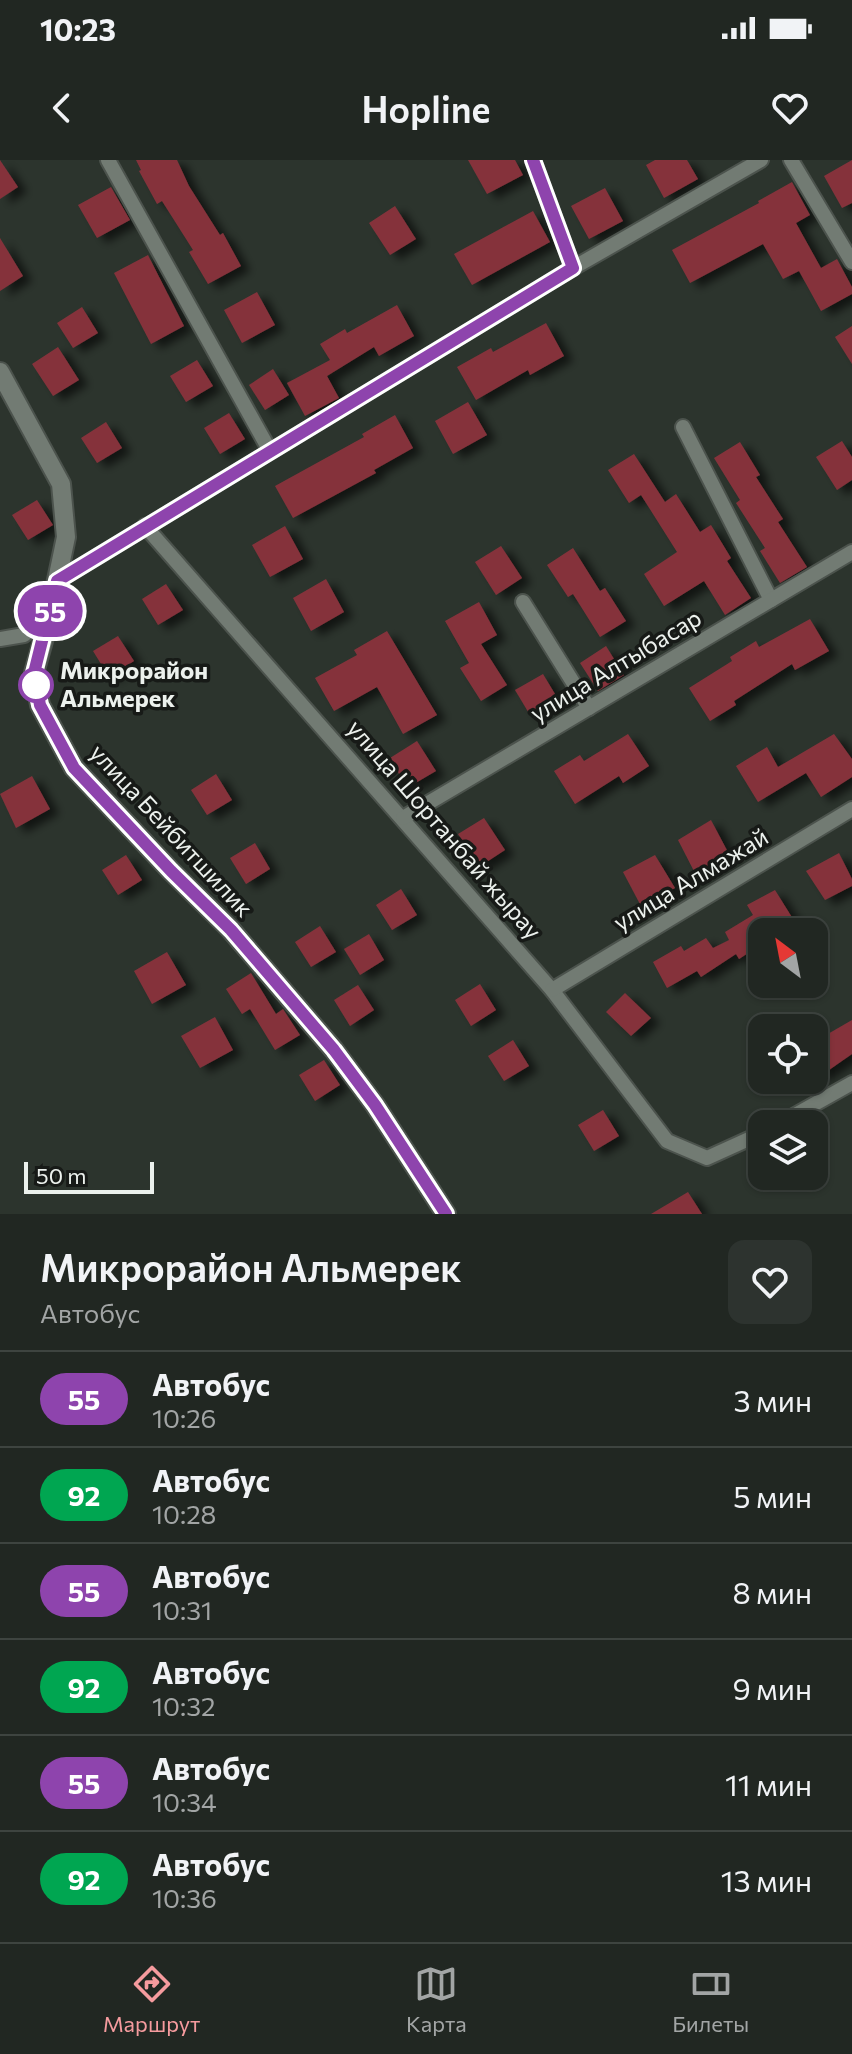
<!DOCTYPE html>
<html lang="ru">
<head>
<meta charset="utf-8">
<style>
	:root { --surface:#212722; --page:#2d332f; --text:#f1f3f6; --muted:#a2a5a5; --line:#3e4440; --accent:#f59b9e }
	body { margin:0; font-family:Commissioner,sans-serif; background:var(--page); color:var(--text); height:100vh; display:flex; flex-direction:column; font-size:30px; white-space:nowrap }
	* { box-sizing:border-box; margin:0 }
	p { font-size:26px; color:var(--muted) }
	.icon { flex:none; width:44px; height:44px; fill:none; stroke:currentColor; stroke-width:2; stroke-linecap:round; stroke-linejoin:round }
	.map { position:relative; height:1054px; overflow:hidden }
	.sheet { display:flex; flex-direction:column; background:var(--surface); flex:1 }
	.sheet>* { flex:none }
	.badge { padding:0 16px; border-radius:26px; font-size:28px; line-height:52px }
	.needle { width:52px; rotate:328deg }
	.fabs { position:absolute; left:748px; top:758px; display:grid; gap:16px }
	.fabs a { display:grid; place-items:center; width:80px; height:80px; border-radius:16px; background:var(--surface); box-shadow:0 2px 6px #0004,0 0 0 2px var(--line); font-size:40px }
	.scale { position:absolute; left:24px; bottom:20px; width:130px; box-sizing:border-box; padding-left:8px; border:4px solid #ecf1ed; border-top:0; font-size:22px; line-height:28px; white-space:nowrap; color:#ecf1ed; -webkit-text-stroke:6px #171a17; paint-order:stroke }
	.map>.badge { position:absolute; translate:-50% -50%; box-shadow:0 0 0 4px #fff }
	.round { display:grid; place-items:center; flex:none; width:84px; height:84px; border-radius:16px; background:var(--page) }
	.summary { display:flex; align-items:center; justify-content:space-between; height:136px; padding:0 40px }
	h1 { font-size:38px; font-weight:600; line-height:60px }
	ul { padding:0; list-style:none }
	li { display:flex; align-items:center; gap:24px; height:96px; padding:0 40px; border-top:2px solid var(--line) }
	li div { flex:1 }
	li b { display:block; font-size:30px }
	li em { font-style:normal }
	li .badge { min-width:88px; font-weight:700; text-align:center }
	.status { display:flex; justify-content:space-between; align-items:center; height:56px; padding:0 40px; background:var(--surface); direction:ltr }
	.status svg { height:22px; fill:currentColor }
	header { display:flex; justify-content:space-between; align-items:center; height:104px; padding:0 40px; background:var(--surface); font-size:36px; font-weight:600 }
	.dock { display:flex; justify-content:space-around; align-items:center; height:112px; border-top:2px solid var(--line); background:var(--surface); font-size:22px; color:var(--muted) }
	.dock a { display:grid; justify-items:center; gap:4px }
	.dock .on { color:var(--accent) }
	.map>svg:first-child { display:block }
	.building { fill:#85333b; filter:url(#shadow) }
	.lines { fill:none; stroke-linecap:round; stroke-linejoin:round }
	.minor-casing { stroke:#4c534d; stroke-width:18 }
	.tertiary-casing { stroke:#4c534d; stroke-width:22 }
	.minor { stroke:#727b73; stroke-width:14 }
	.tertiary { stroke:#727b73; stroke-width:18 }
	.line-casing { stroke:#fff; stroke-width:18 }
	.line { stroke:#8e44ad; stroke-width:12 }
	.stop-dot { fill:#fff; stroke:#8e44ad; stroke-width:4 }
	.labels { text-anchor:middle; stroke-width:7; stroke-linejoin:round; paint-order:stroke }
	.street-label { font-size:24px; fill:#ecf1ed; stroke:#171a17 }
	.stop-label { font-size:24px; font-weight:bold; fill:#ecf1ed; stroke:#171a17; text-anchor:start }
</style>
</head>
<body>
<div class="status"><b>10:23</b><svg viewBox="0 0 49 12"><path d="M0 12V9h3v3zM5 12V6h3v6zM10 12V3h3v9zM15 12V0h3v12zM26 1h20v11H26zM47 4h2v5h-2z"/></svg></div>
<header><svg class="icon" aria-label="back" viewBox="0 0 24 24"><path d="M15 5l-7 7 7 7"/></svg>Hopline<svg class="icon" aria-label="heart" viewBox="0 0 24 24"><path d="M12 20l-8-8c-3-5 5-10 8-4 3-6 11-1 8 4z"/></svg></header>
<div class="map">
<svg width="852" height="1054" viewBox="0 0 852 1054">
	<defs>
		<filter id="shadow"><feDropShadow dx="9" dy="5" stdDeviation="4" flood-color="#0009"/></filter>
	</defs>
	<rect width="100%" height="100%" fill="#2c342d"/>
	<g class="building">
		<polygon points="0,0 18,27 0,39"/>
		<polygon points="136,0 177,0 189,26 220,75 223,73 241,106 208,124 189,92 193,90 162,41 157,44 139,11 141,10"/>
		<polygon points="468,0 515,0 523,15 487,34"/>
		<polygon points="655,0 687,0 698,19 664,38 646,5"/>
		<polygon points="852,0 852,43 842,48 824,16"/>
		<polygon points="792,22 810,55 796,63 821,108 837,99 852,127 852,134 821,151 799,111 783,119 763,84 690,123 672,90 759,43 758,41"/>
		<polygon points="111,27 130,60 97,78 78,45"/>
		<polygon points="605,28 623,61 589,79 571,46"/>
		<polygon points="395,46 416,79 390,95 369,63"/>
		<polygon points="533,51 550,82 472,125 454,94"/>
		<polygon points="0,78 23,116 0,131"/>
		<polygon points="148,95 184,166 151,184 114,113"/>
		<polygon points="257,132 275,165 242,183 224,150"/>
		<polygon points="397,145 414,176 379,196 374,187 327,216 339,238 305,256 287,223 330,200 320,184 345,169 347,173"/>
		<polygon points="82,147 98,173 73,188 57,163"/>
		<polygon points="546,163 564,196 530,215 528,210 476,240 457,207 491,188 493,192"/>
		<polygon points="852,166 852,204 835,177"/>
		<polygon points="58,187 79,220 53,236 32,204"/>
		<polygon points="197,200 213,226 186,242 170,216"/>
		<polygon points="273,209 289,235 265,250 249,225"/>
		<polygon points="468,242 487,275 453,294 435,261"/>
		<polygon points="229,253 245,279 220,294 204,268"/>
		<polygon points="395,255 413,288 374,310 376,313 293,358 275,326 364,277 362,274"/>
		<polygon points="106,262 122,288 97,303 81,278"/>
		<polygon points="842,281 852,297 852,320 837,330 816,297"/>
		<polygon points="740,282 760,315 756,317 783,359 778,362 807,407 780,423 760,391 765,388 736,343 740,340 714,298"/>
		<polygon points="634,294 665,342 676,334 700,372 711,365 731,398 727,401 751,438 725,455 704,421 664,446 644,414 677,392 641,335 629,343 608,310"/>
		<polygon points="37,340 53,365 28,380 12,355"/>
		<polygon points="285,366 303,399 270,417 252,385"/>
		<polygon points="501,386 522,418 496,435 475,402"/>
		<polygon points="573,388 600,431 605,428 626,461 600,477 573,434 568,437 547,405"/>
		<polygon points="326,419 344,452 311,471 293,438"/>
		<polygon points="166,424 183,450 158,465 142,439"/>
		<polygon points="479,442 497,475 481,484 507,525 481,541 460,508 469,503 445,461"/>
		<polygon points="810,459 829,491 795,510 792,504 734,541 736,545 710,561 689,528 732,501 730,497 756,481 759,487"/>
		<polygon points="387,471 437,555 403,574 377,527 334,551 315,518 357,495 354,490"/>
		<polygon points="118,476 134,501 109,517 93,491"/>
		<polygon points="606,486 624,515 598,531 580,503"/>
		<polygon points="543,514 558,539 530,555 515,530"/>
		<polygon points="628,574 649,606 623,623 619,616 575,644 554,611 580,595 584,601"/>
		<polygon points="834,574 852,599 852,617 821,637 806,613 758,642 736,606 767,587 778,607"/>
		<polygon points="417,581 436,611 407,628 390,598"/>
		<polygon points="216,614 232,640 207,655 191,630"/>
		<polygon points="32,616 50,649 16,668 0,634"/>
		<polygon points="484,658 505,690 479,707 458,674"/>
		<polygon points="711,660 730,696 696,715 678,680"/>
		<polygon points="255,683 270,709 246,724 230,698"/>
		<polygon points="839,693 852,719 852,726 825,740 806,711"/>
		<polygon points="126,695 142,720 118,735 102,710"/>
		<polygon points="655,695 675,728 641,746 623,712"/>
		<polygon points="401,729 417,755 392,770 376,745"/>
		<polygon points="775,730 793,759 770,772 762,772 762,784 739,799 736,794 701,817 697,811 667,828 653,802 681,786 684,791 706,778 713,788 729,780 725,772 753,755 747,745"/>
		<polygon points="320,766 336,792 311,807 295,782"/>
		<polygon points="369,774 384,800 360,815 344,789"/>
		<polygon points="167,792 186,825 152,844 134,811"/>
		<polygon points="251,813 276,854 283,849 300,875 275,890 250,849 242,854 226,829"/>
		<polygon points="480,824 496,850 471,866 455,840"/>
		<polygon points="358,825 374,850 350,866 334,840"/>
		<polygon points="625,833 651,858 631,876 606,852"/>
		<polygon points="215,857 233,890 200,908 181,876"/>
		<polygon points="852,860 852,894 819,917 814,907 814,882"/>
		<polygon points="513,880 529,906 504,921 488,896"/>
		<polygon points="324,900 340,925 315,941 299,915"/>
		<polygon points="603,950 619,976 594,991 578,965"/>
		<polygon points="688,1032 702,1054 651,1054"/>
	</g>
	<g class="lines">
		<defs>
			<g id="minor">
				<polyline points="108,0 270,291"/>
				<polyline points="533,0 573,108"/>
				<polyline points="791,0 852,102"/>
				<polyline points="683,267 771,440"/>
				<polyline points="145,366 552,830 667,981 707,998 762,973"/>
				<polyline points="57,421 573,108 761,0"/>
				<polyline points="523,442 589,548"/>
				<polyline points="0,479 24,475 50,452"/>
				<polyline points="403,658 852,392"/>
				<polyline points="552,830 852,649"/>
				<polyline points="779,964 852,923"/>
			</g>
			<polyline id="tertiary" points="0,212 61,324 66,377 48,463 34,513 40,545 74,608 171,711 231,770 334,890 375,945 446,1054"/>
		</defs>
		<use href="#minor" class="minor-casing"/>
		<use href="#tertiary" class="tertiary-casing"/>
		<use href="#minor" class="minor"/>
		<use href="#tertiary" class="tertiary"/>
	</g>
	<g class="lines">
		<defs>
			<polyline id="line" points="446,1054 375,945 334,890 231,770 171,711 74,608 40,545 34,513 57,421 573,108 533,0"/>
		</defs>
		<use href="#line" class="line-casing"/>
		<use href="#line" class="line"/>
	</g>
	<circle class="stop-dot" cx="36" cy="525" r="16"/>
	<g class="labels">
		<g class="street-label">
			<text transform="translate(616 506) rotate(-31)" y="8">улица Алтыбасар</text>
			<text transform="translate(444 670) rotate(49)" y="8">улица Шортанбай жырау</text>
			<text transform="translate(171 671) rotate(47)" y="8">улица Бейбитшилик</text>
			<text transform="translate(691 720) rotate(-31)" y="8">улица Алмажай</text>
		</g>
		<g class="stop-label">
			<text x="60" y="519">Микрорайон<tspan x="60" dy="28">Альмерек</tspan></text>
		</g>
	</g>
</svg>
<div class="fabs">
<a><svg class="needle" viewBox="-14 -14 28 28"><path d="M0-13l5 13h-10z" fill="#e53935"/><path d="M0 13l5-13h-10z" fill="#a2a5a5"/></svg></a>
<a><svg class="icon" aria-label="locate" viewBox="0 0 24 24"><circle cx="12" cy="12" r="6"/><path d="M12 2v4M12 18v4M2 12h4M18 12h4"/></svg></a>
<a><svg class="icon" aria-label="layers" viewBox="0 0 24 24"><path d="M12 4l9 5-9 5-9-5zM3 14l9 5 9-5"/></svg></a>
</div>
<div class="scale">50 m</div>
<b class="badge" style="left:50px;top:451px;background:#8e44ad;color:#fff">55</b>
</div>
<section class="sheet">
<div class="summary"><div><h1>Микрорайон Альмерек</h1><p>Автобус</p></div><a class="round"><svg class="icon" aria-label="heart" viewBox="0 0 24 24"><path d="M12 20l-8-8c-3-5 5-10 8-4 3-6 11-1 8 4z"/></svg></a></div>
<ul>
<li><span class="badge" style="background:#8e44ad;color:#fff">55</span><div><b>Автобус</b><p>10:26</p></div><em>3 мин</em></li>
<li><span class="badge" style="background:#00a651;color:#fff">92</span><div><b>Автобус</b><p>10:28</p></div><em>5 мин</em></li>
<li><span class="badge" style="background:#8e44ad;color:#fff">55</span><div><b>Автобус</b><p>10:31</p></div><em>8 мин</em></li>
<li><span class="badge" style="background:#00a651;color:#fff">92</span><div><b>Автобус</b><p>10:32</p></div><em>9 мин</em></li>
<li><span class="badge" style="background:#8e44ad;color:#fff">55</span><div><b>Автобус</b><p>10:34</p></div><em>11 мин</em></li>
<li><span class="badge" style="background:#00a651;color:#fff">92</span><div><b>Автобус</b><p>10:36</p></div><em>13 мин</em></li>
</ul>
</section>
<nav class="dock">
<a class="on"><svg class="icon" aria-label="directions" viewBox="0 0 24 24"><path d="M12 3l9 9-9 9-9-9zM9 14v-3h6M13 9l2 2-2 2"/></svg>Маршрут</a>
<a><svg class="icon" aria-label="map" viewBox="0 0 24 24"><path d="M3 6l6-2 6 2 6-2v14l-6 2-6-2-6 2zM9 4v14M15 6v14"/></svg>Карта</a>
<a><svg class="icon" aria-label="tickets" viewBox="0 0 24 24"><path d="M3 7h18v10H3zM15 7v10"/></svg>Билеты</a>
</nav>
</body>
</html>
